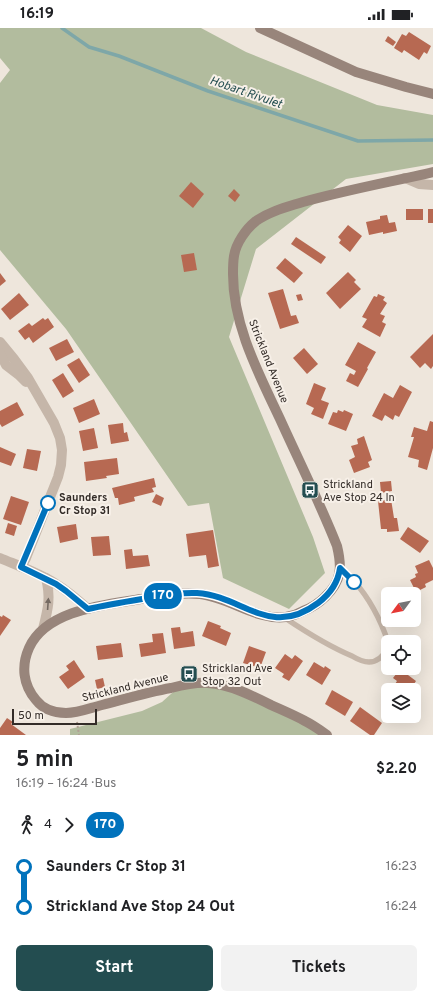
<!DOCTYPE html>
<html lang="en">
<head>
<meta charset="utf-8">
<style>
	:root { --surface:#fff; --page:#f2f2f2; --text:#202124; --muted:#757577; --accent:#234d50 }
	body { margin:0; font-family:Overpass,sans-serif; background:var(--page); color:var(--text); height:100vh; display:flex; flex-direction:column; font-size:15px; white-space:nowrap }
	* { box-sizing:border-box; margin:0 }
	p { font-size:13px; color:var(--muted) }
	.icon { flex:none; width:22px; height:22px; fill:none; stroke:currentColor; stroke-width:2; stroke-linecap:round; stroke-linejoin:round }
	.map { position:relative; height:707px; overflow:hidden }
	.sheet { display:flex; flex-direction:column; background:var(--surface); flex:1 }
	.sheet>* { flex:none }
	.badge { padding:0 8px; border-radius:13px; font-size:14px; line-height:26px }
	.needle { width:26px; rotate:238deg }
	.fabs { position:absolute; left:381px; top:559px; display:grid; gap:8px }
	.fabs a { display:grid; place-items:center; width:40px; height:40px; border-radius:6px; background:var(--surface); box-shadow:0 4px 16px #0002; font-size:20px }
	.scale { position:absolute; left:12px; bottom:10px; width:85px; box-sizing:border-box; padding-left:4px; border:2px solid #332c28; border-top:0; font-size:11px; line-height:14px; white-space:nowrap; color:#332c28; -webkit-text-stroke:3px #f7f0e8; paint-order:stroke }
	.map>.badge { position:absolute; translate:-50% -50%; box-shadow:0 0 0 2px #fff }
	.legs { display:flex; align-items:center; gap:6px; height:44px; padding:0 16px; font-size:13px }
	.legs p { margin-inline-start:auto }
	.summary { display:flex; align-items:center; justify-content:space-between; height:68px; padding:0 16px }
	h1 { font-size:22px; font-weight:700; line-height:30px }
	.primary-button { display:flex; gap:8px; margin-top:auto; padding:8px 16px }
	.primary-button a { flex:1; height:46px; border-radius:6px; background:var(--accent); color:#fff; font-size:16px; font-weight:700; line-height:46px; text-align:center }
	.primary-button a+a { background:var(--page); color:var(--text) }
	ul { padding:0 16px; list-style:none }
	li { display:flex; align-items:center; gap:14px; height:40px; font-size:15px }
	li i { display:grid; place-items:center; width:6px; height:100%; margin:0 5px; background:currentColor }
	li i::after { content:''; width:10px; height:10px; margin:-5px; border:3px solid; border-radius:50%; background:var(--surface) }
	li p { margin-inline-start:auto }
	li:first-child i { background:linear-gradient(#0000 50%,currentColor 0) }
	li:last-child i { background:linear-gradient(currentColor 50%,#0000 0) }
	.status { display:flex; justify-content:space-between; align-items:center; height:28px; padding:0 20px; background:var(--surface); direction:ltr }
	.status svg { height:11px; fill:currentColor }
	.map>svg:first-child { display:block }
	.green { fill:#b2bc9e }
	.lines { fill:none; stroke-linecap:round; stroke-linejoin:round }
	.stream { stroke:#7ea7a8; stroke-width:3.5 }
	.building { fill:#b76952 }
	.path { stroke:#b1a094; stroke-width:2; stroke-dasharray:2 2; stroke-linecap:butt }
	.lane { stroke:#c5b6a9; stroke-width:5.5 }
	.street { stroke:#c5b6a9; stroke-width:10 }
	.secondary { stroke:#98857b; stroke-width:10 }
	.oneway { fill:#756a62 }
	.line-1-casing { stroke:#fff; stroke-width:9 }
	.line-1 { stroke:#0072bc; stroke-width:6 }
	.stop-1-dot { fill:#fff; stroke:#0072bc; stroke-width:2 }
	.labels { text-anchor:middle; stroke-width:4; stroke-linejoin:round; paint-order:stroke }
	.street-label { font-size:11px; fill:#332c28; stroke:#f7f0e8 }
	.poi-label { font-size:11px; fill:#332c28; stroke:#f7f0e8; text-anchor:start }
	.stop-label { font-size:11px; font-weight:bold; fill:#332c28; stroke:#f7f0e8; text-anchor:start }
	.water-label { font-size:12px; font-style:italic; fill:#234d50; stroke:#f7f0e8 }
</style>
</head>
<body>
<div class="status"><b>16:19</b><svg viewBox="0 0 49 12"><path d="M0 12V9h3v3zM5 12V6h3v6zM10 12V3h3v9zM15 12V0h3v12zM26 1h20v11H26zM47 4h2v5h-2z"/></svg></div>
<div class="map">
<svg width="433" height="707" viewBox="0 0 433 707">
	<rect width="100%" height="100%" fill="#eee6dc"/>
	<g class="green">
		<polygon points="0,0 201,0 246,24 377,77 433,87 433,136 346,151 256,221 229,309 313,509 325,545 289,581 223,550 209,475 188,478 66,301 0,222 0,55 10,42 0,30"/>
		<polygon points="181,657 219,657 327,707 70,707 70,701 142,683 162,674"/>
	</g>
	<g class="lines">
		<polyline class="stream" points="62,0 89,19 119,28 208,63 358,113 433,112"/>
	</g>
	<g class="building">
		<polygon points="409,4 431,18 427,26 424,24 419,32 404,22 402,25 394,20 402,6 406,8"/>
		<polygon points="388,8 396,14 393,18 385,13"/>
		<polygon points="191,154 204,166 193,180 179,168"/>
		<polygon points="234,161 240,167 235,174 228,168"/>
		<rect x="406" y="181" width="17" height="11"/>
		<rect x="428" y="181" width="5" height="14"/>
		<polygon points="387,187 389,195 395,194 397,203 383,206 383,204 369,207 366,194 380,191 380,188"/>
		<polygon points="348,197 362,208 350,224 339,215 341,212 338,209"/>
		<polygon points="296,209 326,229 321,236 291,216"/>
		<polygon points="194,225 197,242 184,244 181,227"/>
		<polygon points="285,230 303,245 294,255 276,240"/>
		<polygon points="348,244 356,252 354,254 361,261 340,281 326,265"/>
		<polygon points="0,245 6,253 0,258"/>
		<polygon points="283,261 291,288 296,287 299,295 280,301 268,265"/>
		<polygon points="19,265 29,277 10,292 1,281"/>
		<polygon points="301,266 303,272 298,273 296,267"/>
		<polygon points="378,266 385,269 383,272 387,275 380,286 385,288 382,294 386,296 380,309 362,299 367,291 362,289 374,268 377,269"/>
		<polygon points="43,290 45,292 48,290 54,299 33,315 29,309 25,312 18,303 29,295 32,298"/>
		<polygon points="433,306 433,338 431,341 425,335 420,340 410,329"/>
		<polygon points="67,311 74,324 56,333 49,320"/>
		<polygon points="358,314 376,324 367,340 368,341 358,359 346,353 350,345 354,347 356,343 345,337"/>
		<polygon points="304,320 318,336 307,346 293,330"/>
		<polygon points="79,330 90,347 79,355 67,337"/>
		<polygon points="63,345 74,363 63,370 52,352"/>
		<polygon points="314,355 326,360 321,372 329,375 323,391 311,386 314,380 306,376"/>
		<polygon points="400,357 412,364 399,389 395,387 393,392 385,387 382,393 372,388 384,365 393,370"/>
		<polygon points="94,371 100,386 79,395 73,380"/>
		<polygon points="17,374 24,387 2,399 0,396 0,383"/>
		<polygon points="338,382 343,384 344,382 353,386 346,403 328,396 333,384 337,385"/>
		<polygon points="430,393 433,394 433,420 427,442 418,439 419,432 408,429 414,409 411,409 414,399 427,403"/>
		<polygon points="123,395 124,405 127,404 129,413 111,416 108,397"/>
		<polygon points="94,400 98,420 83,423 79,403"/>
		<polygon points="364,408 372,432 368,434 370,439 354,445 349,432 355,429 351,418 358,416 357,411"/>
		<polygon points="0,419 16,426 11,438 0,434"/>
		<polygon points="27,421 41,423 37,443 23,440"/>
		<polygon points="117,430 119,446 106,448 107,450 86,453 84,434"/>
		<polygon points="154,450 156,459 152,460 154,464 134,469 135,473 119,477 118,470 115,470 112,460"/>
		<polygon points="391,453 392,463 381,465 380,454"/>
		<polygon points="156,466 164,470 161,478 152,474"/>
		<polygon points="11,468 29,474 21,497 3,491"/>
		<polygon points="391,471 394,490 397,490 399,503 387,504 387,501 381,501 378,473"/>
		<polygon points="8,495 17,498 14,508 5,505"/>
		<polygon points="76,496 78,511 60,515 57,499"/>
		<polygon points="408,499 429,513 420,525 400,511"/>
		<polygon points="213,502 219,538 208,540 206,527 189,529 186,506"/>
		<polygon points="109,508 111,527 93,528 91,509"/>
		<polygon points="132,521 133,528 148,527 150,538 126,541 124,522"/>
		<polygon points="429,532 433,540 433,552 425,556 426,559 416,564 410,552 416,549 415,546 418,545 415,538"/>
		<polygon points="3,587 11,592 0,608 0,588 2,589"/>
		<polygon points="208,593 221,598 220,600 231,605 226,618 202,608"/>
		<polygon points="180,599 181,605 193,603 195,618 174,621 171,600"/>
		<polygon points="163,605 166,625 141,629 139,616 153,614 152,606"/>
		<polygon points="121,615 123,629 98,632 96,618"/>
		<polygon points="249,618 266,624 260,640 243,635"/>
		<polygon points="285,626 292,631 295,627 303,633 289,653 282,649 284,646 275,640"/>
		<polygon points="74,632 85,649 68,661 59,649 69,642 66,638"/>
		<polygon points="314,634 324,640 325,638 331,642 322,657 306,647"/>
		<polygon points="400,641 416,653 410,662 391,662 397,653 393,650"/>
		<polygon points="103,650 105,659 97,661 95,652"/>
		<polygon points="332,662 353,674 345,688 325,676"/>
		<polygon points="360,679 382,695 374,707 370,707 350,693"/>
		<polygon points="7,690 13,694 11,696 26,707 0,707 0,700"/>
	</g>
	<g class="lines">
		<polyline class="path" points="77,694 79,707"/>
		<g class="lane">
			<path d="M340,540C345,544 350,549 354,553C369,570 381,593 388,614"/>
			<path d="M285,590C306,604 328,618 352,628C357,631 363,634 369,634C378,634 384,627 388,620"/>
		</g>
		<g class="street">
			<polyline points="405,150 419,156 433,157"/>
			<polyline points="0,314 14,331 28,350 54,395 60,410 62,422 61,437 58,449 26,530 21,539"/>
			<polyline points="0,325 6,337 19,347 26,354"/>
			<path d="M0,530C19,538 39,545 56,556C68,563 78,572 88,581"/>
			<path d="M43,601C48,581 51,570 46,550"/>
		</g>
		<g class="secondary">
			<polyline points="260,0 356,44 406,59 433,66"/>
			<path d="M327,707C320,702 313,697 305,693C294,687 282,682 271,677C253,668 229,656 208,655C196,654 183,657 171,660C148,664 125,671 102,677C90,680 78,685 66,685C54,685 43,681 36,672C23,657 21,638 29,620C46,582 104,577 141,571C160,568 180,564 200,566C229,569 257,593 286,589C292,588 298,586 303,583C311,580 319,575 325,569C342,553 342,539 337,518C320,475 299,433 280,391C259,346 233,298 233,246C233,240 233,234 234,228C236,215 246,201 256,193C270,183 287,179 303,174C346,162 390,154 433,144"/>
		</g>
	</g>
	<defs><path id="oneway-solid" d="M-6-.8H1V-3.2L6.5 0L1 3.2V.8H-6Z"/></defs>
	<use class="oneway" href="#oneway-solid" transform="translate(48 576) rotate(-86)"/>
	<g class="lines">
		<defs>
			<path id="line-1" d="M48,475L21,539L56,556L66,563L88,581C106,577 124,574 142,571C160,568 178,564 197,565C243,568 270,611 318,575C330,566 338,555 340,540L354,554"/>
		</defs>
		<use href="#line-1" class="line-1-casing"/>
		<use href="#line-1" class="line-1"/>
	</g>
	<defs>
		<symbol id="bus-square" viewBox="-11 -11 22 22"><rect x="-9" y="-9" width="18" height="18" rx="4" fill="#234d50" stroke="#f7f0e8"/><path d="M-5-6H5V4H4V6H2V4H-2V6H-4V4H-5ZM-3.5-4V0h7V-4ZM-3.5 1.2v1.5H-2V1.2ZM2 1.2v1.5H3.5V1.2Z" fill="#fff"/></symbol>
	</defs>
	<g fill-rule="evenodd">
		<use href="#bus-square" x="300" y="452" width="20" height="20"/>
		<use href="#bus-square" x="179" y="636" width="20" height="20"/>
	</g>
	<g class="stop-1-dot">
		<circle cx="48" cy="475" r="7"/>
		<circle cx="354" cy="554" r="7"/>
	</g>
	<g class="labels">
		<g class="street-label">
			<text transform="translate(269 333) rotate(68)" y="4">Strickland Avenue</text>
			<text transform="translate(125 659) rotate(-14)" y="4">Strickland Avenue</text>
		</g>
		<g class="poi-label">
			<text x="323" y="460">Strickland<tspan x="323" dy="13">Ave Stop 24 In</tspan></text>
			<text x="202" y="644">Strickland Ave<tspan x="202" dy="13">Stop 32 Out</tspan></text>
		</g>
		<g class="stop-label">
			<text x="59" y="473">Saunders<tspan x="59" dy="13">Cr Stop 31</tspan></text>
		</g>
		<g class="water-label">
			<text transform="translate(246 64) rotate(19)" y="4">Hobart Rivulet</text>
		</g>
	</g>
</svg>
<div class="fabs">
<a><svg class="needle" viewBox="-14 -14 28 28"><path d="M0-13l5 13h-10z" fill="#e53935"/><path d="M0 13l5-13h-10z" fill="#757577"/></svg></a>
<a><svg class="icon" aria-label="locate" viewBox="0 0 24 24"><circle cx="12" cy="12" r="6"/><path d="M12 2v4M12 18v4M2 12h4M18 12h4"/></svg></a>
<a><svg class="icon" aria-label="layers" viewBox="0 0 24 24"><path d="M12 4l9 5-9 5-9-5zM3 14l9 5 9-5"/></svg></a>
</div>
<div class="scale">50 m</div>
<b class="badge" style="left:163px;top:568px;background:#0072bc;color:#fff">170</b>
</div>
<section class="sheet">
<div class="summary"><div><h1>5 min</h1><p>16:19 – 16:24 · Bus</p></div><b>$2.20</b></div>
<div class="legs"><svg class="icon" aria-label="walk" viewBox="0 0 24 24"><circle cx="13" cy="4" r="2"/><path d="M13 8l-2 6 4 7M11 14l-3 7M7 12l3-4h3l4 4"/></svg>4<svg class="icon" aria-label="forward" viewBox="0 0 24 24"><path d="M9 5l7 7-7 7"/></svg><b class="badge" style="background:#0072bc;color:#fff">170</b></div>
<ul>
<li><i style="color:#0072bc"></i><b>Saunders Cr Stop 31</b><p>16:23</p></li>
<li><i style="color:#0072bc"></i><b>Strickland Ave Stop 24 Out</b><p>16:24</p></li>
</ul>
<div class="primary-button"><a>Start</a><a>Tickets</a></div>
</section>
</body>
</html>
